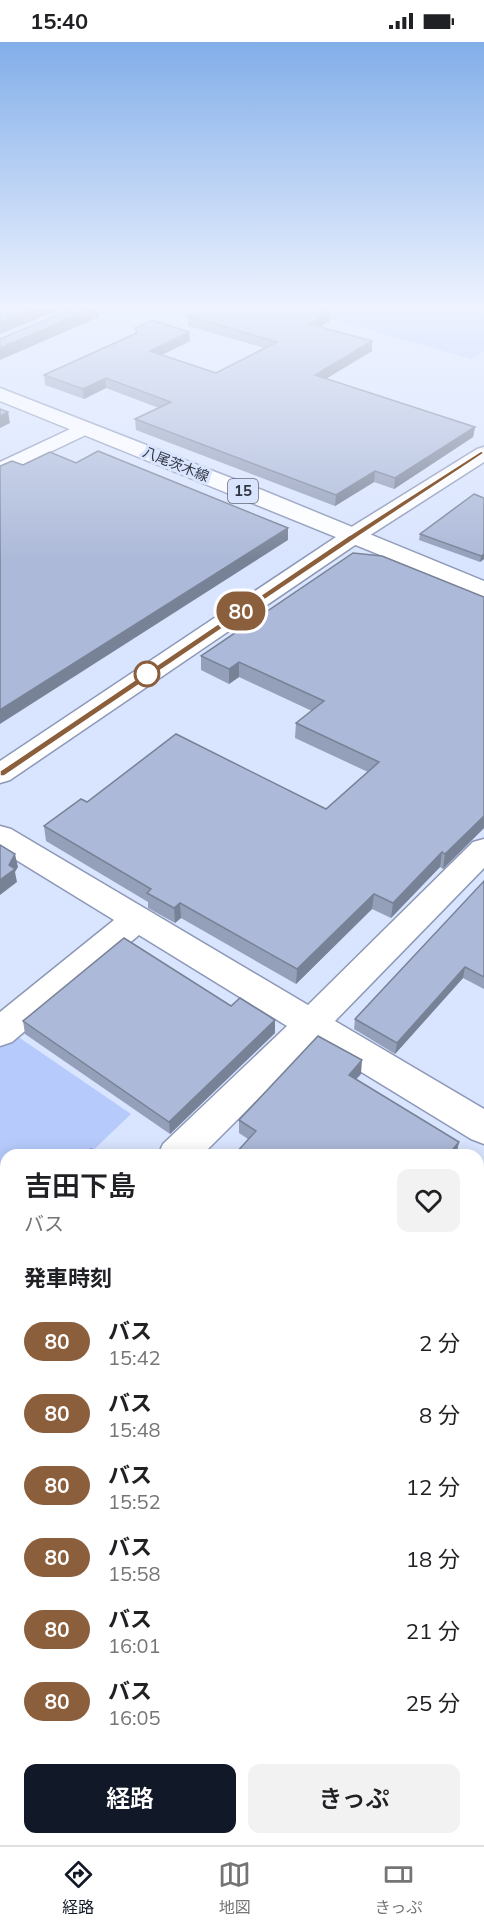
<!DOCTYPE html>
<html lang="ja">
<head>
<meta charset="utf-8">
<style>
	:root { --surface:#fff; --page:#f2f2f2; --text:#202124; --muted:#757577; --line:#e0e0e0; --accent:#111827 }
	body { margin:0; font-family:Mulish,"Noto Sans JP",sans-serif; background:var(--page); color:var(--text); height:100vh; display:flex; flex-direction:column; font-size:22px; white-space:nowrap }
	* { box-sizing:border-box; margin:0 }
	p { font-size:20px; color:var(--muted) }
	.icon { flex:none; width:33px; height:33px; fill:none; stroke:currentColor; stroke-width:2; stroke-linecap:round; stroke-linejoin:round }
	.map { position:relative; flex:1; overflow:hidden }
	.details { position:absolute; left:0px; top:1107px; width:484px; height:696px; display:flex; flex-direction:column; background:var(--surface); border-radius:18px 18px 0 0; box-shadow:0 3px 15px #0003 }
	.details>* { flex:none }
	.badge { padding:0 12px; border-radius:20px; font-size:21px; line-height:39px }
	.map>.badge { position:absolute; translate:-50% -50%; box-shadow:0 0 0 3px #fff }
	h2 { padding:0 24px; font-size:22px; line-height:54px }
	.round { display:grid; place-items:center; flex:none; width:63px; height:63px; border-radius:12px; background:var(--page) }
	.summary { display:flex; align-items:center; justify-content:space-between; height:102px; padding:0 24px }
	h1 { font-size:28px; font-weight:600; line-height:45px }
	.action { display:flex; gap:12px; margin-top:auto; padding:12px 24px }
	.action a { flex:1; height:69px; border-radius:12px; background:var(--accent); color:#fff; font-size:24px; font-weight:600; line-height:69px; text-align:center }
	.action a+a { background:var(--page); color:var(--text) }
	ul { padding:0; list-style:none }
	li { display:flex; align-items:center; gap:18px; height:72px; padding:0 24px }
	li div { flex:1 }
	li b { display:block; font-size:22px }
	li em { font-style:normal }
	li .badge { min-width:66px; font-weight:700; text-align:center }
	.status { display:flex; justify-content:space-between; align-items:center; height:42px; padding:0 30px; background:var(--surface); direction:ltr }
	.status svg { height:16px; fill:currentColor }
	.dock { display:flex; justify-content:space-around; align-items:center; height:84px; border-top:2px solid var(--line); background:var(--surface); font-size:16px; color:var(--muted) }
	.dock a { display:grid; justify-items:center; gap:3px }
	.dock .active { color:var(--accent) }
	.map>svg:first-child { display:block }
	.green { fill:#b6cbfc }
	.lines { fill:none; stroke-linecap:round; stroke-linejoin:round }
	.minor-casing { stroke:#8c98b6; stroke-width:3 }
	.major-casing { stroke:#8c98b6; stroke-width:3 }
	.minor { fill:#fff; fill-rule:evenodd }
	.major { fill:#fff; fill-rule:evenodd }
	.wall { fill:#949fba }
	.shaded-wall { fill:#788297 }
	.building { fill:#acb9d8; stroke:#788297; stroke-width:1.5 }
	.line { fill:#8b5e3c; stroke:#fff; stroke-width:1.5 }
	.stop-dot { fill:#fff; stroke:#8b5e3c; stroke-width:3 }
	.labels { text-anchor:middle; stroke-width:6; stroke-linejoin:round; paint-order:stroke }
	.far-street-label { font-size:14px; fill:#313643; stroke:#d9e4fe }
	.shield { fill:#d9e4fe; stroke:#636a7b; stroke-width:1.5 }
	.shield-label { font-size:15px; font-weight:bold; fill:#313643 }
</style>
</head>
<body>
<div class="status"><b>15:40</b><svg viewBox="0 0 49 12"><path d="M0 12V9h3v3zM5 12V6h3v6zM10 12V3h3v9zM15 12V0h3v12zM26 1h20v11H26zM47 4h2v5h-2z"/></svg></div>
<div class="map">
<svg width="484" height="1803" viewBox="0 0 484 1803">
	<rect width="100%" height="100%" fill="#d9e4fe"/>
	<g class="green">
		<polygon points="305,267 484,267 484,309 471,317 309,271"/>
		<polygon points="11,990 131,1072 88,1113 6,1113 6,1191 0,1197 0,1000"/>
	</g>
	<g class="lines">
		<defs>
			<g id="minor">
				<polygon points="85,380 92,382 95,386 92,390 0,434 0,420"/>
				<polygon points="484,405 484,420 361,499 10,738 0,741 0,719 345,489 477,407"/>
				<polygon points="0,784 11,787 308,963 473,800 484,797 484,826 335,979 484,1067 484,1102 471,1097 314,1001 202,1113 158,1113 163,1102 287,984 139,893 12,1000 0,1004 0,970 114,878 0,808"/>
				<polygon points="6,1260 6,1304 0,1306 0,1262"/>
				<polygon points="0,1454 6,1457 6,1508 0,1505"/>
				<polygon points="484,1773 484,1803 455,1803 458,1797 478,1797 478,1776"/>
				<polygon points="308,1797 368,1797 371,1803 311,1803"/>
			</g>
			<polygon id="major" points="0,346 262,448 484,539 484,555 0,359"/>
		</defs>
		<use href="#minor" class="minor-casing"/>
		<use href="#major" class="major-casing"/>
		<use href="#minor" class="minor"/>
		<use href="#major" class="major"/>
	</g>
	<g class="wall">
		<polygon points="188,274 330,279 320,285 372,299 372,309 326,337 475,385 473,395 394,447 374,440 335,464 136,388 135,377 159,366 106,346 84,357 45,343 44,333 135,291 135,286 189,290 190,299 162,313 216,331 265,306 188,284"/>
		<polygon points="484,456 484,517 480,520 419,498 420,492"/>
		<polygon points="484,555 484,786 443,827 440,825 391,876 372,867 296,942 181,876 175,881 148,866 148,860 46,799 44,784 87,760 326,767 368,730 295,696 296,681 312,669 239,635 229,642 201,628 201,614"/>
		<polygon points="484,839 484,947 463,936 395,1012 354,987 355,977"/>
		<polygon points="231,964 275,978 275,991 170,1092 25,992 23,979"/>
		<polygon points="361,1032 356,1037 459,1100 456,1113 248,1097 239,1091 239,1078"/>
		<polygon points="6,1188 6,1259 5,1258 0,1260 0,1193"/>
		<polygon points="6,1311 6,1433 0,1428 0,1317"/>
	</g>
	<g class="shaded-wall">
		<polygon points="34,267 62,267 0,292 0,280"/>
		<polygon points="92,267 98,267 99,275 0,318 0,306"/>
		<polygon points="330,270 330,279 309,291 309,282"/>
		<polygon points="189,290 190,299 150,319 150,309"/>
		<polygon points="372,299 372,309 315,343 315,333"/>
		<polygon points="106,336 106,346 84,357 83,347"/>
		<polygon points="8,370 10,381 0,386 0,374"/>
		<polygon points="475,385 473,395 394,447 395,436"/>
		<polygon points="375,429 374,440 335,464 336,453"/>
		<polygon points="288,486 288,498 0,682 0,668"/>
		<polygon points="484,512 484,517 480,520 481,514"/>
		<polygon points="239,620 239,635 229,642 229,627"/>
		<polygon points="484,774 484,786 443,827 445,812"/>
		<polygon points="442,810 440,825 391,876 393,861"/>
		<polygon points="15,812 18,825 15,830 17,840 0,853 0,838"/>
		<polygon points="374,852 372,867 296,942 297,927"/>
		<polygon points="180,861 181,876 175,881 174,866"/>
		<polygon points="465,925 463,936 395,1012 397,1001"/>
		<polygon points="275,978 275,991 170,1092 169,1080"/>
		<polygon points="362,1018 361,1032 348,1046 349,1033"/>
		<polygon points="459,1100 456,1113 448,1113"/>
		<polygon points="0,1246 2,1246 5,1258 0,1260"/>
		<polygon points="6,1637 6,1650 0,1658 0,1645"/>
		<polygon points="102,1797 108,1797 104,1803 98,1803"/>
	</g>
	<g class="building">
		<polygon points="0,267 34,267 0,280"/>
		<polygon points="71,267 92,267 0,306 0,297"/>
		<polygon points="202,267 320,267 330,270 309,282 372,299 315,333 475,385 395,436 375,429 336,453 135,377 171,360 106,336 83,347 44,333 137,291 135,286 152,278 189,290 150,309 216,331 277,300 188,274"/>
		<polygon points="0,367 8,370 0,374"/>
		<polygon points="98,409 288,486 0,668 0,424 12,419 23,423 50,410 76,421"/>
		<polygon points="474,452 484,456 484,512 481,514 420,492"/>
		<polygon points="353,511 382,514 484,555 484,774 445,812 442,810 393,861 374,852 297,927 180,861 174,866 147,851 151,847 44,784 81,757 87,760 176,692 326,767 379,720 296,681 324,659 239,620 229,627 201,614"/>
		<polygon points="0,803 15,812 9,823 15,827 0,838"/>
		<polygon points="484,839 484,935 465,925 397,1001 355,977"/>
		<polygon points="124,896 231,964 240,956 275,978 169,1080 23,979"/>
		<polygon points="318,994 362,1018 349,1033 459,1100 448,1113 234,1113 256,1089 239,1078"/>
		<polygon points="91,1107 99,1113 85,1113"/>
		<polygon points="6,1188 6,1248 5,1250 2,1246 0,1246 0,1193"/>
		<polygon points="478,1254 484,1258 484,1675 478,1685"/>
		<polygon points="6,1311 6,1427 0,1421 0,1317"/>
		<polygon points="6,1558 6,1637 0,1645 0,1565"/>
		<polygon points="6,1744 6,1797 102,1797 98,1803 0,1803 0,1751"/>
	</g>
	<linearGradient id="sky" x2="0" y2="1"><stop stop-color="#82aee9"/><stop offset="0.51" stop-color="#eef3ff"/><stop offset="1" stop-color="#eef3ff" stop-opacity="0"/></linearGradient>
	<rect width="484" height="519" fill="url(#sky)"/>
	<polygon class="line" points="481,409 484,411 356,496 4,734 0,734 0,729 350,493"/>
	<circle class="stop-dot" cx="147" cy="632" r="12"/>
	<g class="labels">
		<g class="far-street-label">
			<text transform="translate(176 422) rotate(22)" y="5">八尾茨木線</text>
		</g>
		<rect class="shield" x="228" y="437" width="30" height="24" rx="4.5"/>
		<g class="shield-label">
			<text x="243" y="454">15</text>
		</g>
	</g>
</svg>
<b class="badge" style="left:241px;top:569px;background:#8b5e3c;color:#fff">80</b>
<section class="details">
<div class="summary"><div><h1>吉田下島</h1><p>バス</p></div><a class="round"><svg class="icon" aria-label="heart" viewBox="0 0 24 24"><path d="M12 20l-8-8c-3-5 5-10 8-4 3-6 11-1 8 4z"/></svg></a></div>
<h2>発車時刻</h2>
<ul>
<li><span class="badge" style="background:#8b5e3c;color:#fff">80</span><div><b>バス</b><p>15:42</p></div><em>2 分</em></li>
<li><span class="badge" style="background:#8b5e3c;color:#fff">80</span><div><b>バス</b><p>15:48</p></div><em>8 分</em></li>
<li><span class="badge" style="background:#8b5e3c;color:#fff">80</span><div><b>バス</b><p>15:52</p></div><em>12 分</em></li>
<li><span class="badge" style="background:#8b5e3c;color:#fff">80</span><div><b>バス</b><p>15:58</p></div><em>18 分</em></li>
<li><span class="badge" style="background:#8b5e3c;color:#fff">80</span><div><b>バス</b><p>16:01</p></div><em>21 分</em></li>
<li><span class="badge" style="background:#8b5e3c;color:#fff">80</span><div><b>バス</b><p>16:05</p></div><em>25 分</em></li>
</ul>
<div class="action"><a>経路</a><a>きっぷ</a></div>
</section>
</div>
<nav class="dock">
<a class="active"><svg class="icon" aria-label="directions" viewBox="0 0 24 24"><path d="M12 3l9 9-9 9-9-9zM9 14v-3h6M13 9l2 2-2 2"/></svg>経路</a>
<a><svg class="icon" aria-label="map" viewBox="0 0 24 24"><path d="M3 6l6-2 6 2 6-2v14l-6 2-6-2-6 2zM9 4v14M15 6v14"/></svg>地図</a>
<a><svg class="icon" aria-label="tickets" viewBox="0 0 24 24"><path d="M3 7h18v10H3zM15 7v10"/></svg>きっぷ</a>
</nav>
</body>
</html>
